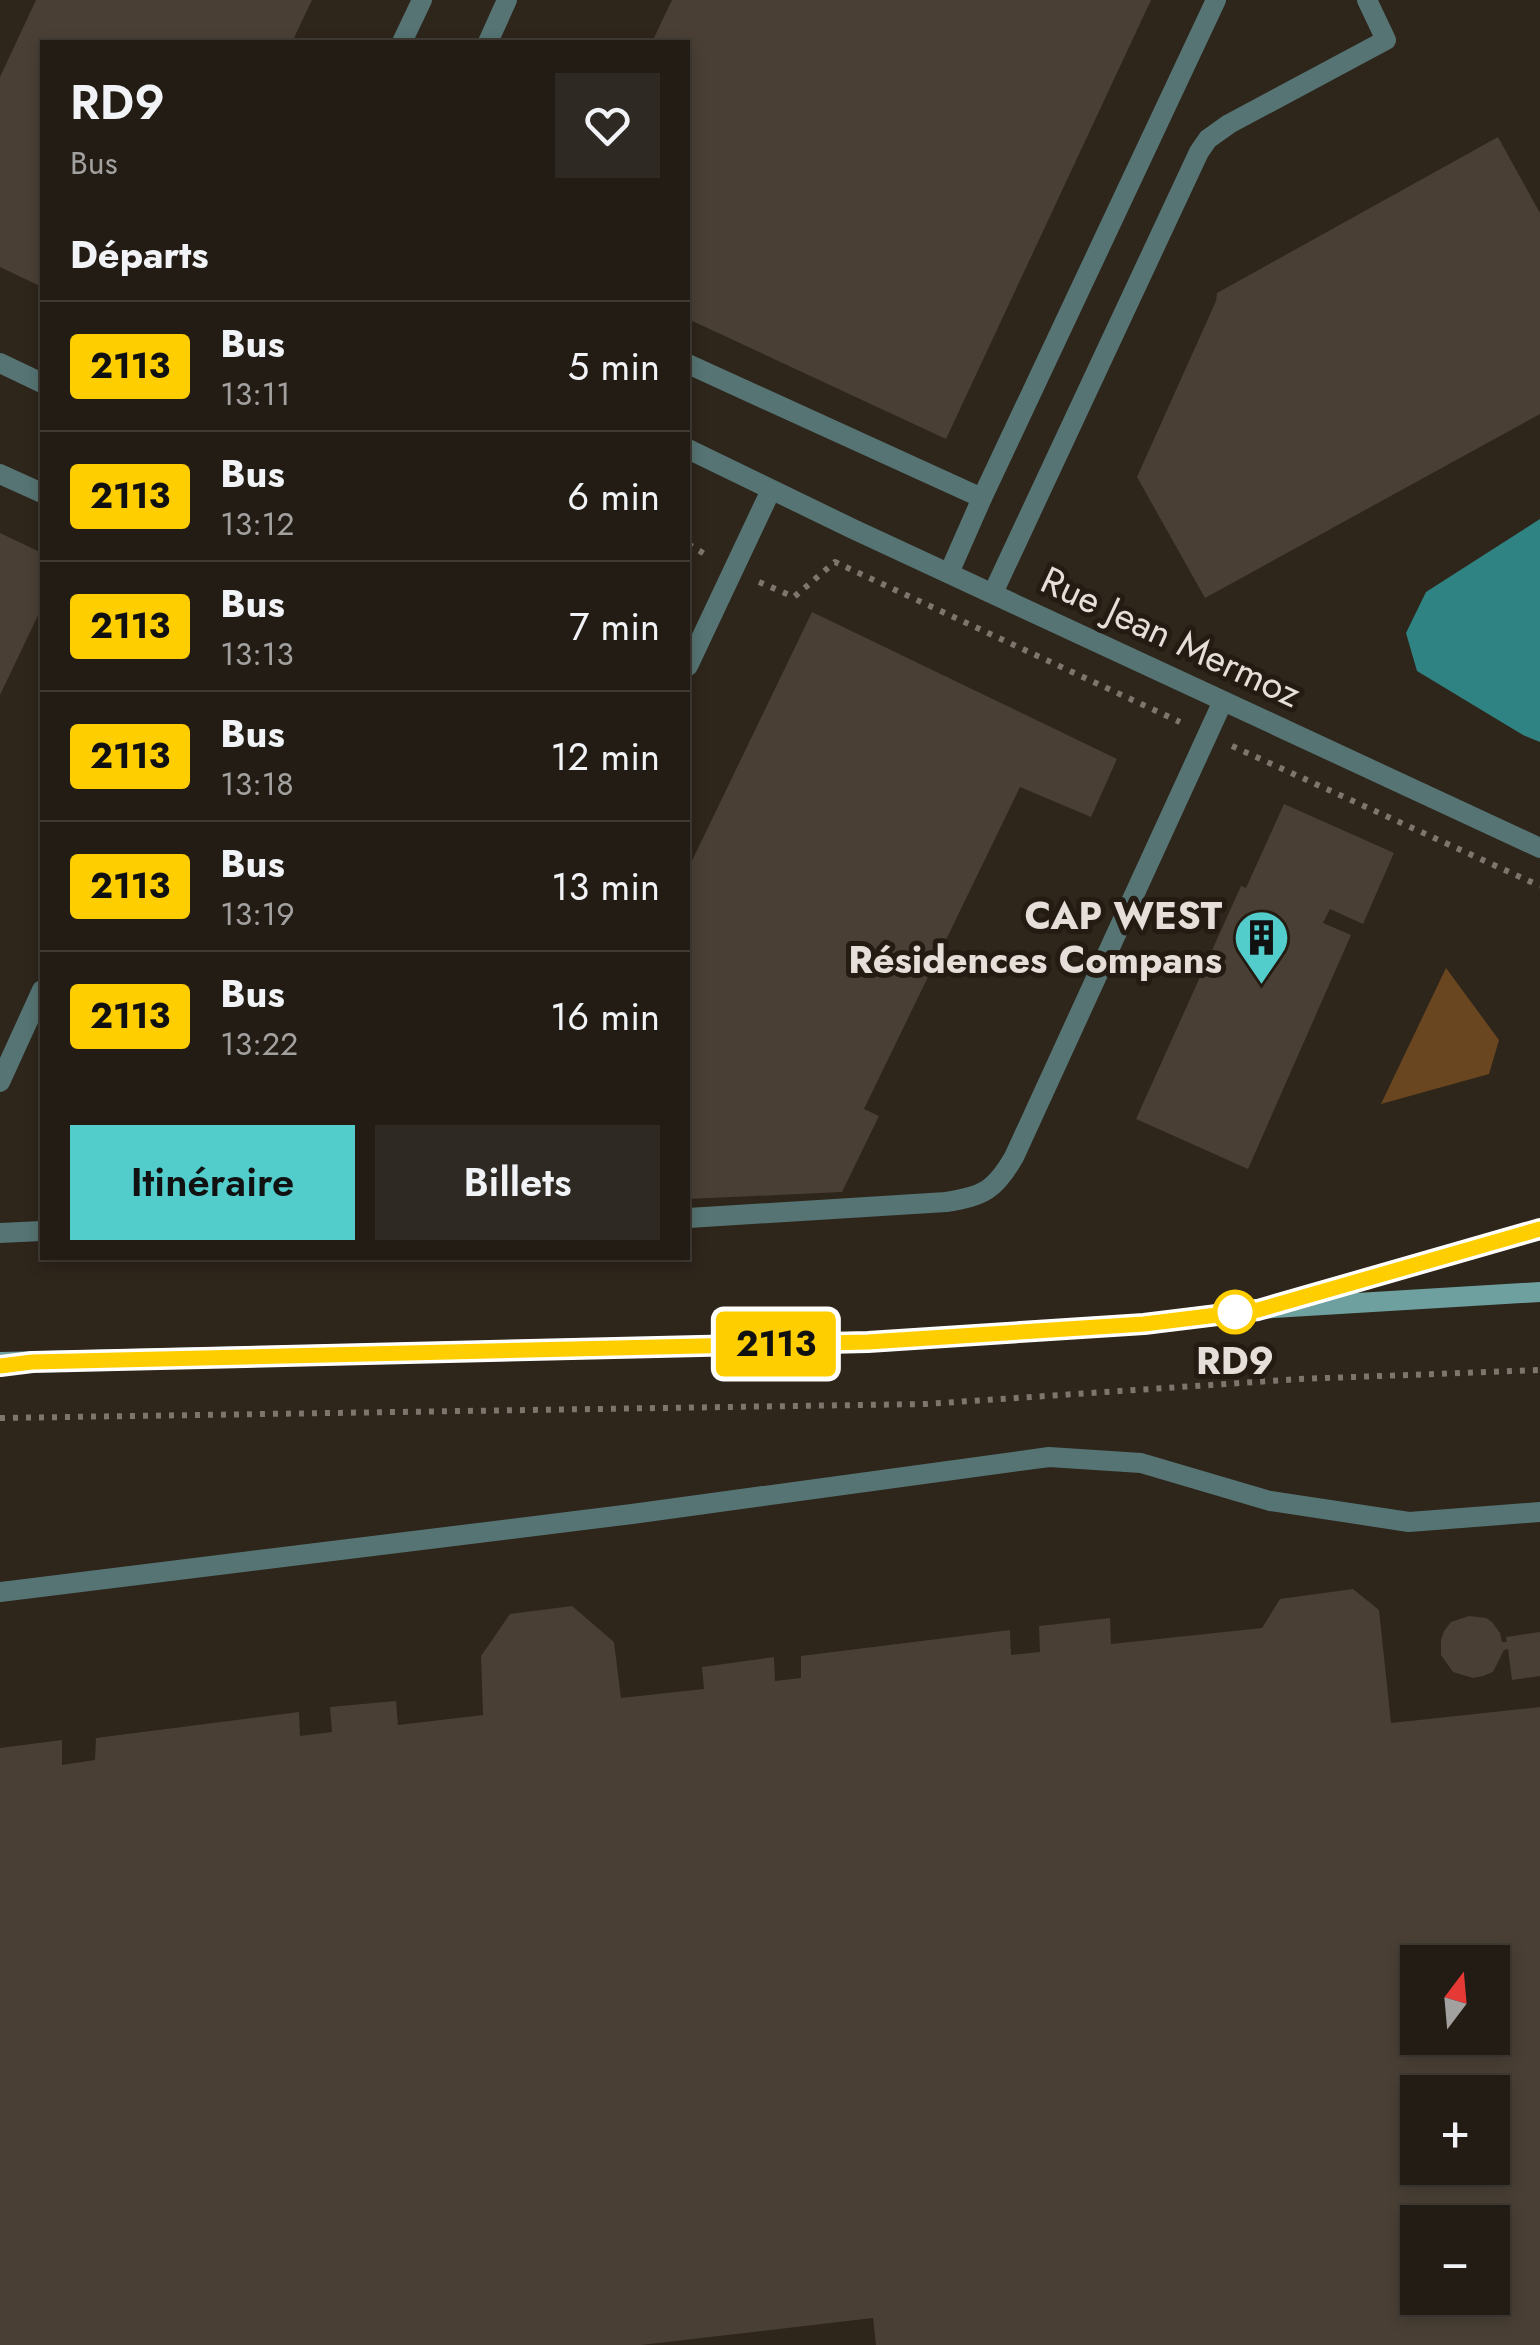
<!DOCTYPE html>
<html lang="fr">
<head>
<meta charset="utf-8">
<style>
	:root { --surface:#221c14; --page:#2e2922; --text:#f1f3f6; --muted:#a2a1a0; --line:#3f3a34; --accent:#52cdcc }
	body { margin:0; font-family:Jost,sans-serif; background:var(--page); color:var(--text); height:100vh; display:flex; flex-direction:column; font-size:38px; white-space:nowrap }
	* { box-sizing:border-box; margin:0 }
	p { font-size:32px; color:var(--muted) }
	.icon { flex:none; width:55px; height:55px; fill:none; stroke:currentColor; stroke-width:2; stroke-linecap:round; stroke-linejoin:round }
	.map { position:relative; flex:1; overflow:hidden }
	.sheet { position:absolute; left:40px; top:40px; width:650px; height:1220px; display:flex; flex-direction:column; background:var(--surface); border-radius:0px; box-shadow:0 5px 15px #0003,0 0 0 2px var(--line) }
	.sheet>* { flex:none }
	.badge { padding:0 20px; border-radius:8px; font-size:35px; line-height:65px }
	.needle { width:65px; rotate:16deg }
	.fabs { position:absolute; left:1400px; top:1945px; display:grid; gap:20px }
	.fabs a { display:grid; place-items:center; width:110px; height:110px; border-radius:0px; background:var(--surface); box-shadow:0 5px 15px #0003,0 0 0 2px var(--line); font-size:50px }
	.map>.badge { position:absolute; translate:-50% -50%; box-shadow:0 0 0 5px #fff }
	h2 { padding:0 30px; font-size:38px; line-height:90px }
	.round { display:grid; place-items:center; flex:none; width:105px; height:105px; border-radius:0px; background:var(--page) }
	.summary { display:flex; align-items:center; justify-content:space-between; height:170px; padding:0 30px }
	h1 { font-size:48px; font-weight:600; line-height:75px }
	.primary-button { display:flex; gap:20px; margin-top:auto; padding:20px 30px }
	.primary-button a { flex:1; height:115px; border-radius:0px; background:var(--accent); color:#111; font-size:40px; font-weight:600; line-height:115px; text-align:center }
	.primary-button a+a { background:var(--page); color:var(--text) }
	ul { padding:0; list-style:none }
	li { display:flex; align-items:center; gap:30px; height:130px; padding:0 30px; border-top:2px solid var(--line) }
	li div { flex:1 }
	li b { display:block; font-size:38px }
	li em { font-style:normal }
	li .badge { min-width:110px; font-weight:700; text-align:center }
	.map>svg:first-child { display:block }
	.green { fill:#69461f }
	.water { fill:#2f8483 }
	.building { fill:#493f35; fill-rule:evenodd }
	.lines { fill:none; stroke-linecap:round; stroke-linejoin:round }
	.path { stroke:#7e756d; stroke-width:6; stroke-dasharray:5 8; stroke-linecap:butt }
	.lane { stroke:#557473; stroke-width:20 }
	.street { stroke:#557473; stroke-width:20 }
	.secondary { stroke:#6da09f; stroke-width:20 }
	.line-casing { stroke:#fff; stroke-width:22 }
	.line { stroke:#fece00; stroke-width:15 }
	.stop-dot { fill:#fff; stroke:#fece00; stroke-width:5 }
	.labels { text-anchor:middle; stroke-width:10; stroke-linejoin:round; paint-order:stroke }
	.street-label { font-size:38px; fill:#e6dfd9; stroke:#241b12 }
	.poi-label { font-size:38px; font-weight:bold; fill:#e6dfd9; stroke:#241b12; text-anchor:end }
	.stop-label { font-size:38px; font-weight:bold; fill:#e6dfd9; stroke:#241b12 }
</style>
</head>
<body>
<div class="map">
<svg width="1540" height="2345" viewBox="0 0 1540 2345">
	<rect width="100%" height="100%" fill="#2e251b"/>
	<polygon class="green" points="1446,968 1499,1040 1489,1074 1381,1104"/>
	<polygon class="water" points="1540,519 1540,742 1523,735 1417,671 1406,633 1426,592"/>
	<g class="building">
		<polygon points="36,0 312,0 292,42 42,42 42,287 0,267 0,77"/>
		<polygon points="672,0 1151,0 946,439 688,319 688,42 652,42"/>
		<polygon points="1498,137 1540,213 1540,414 1205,598 1137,477 1216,301 1217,293"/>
		<polygon points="0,533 42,553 42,607 0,695"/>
		<polygon points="812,612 1117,759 1091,817 1020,787 864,1109 879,1116 842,1192 688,1199 688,869"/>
		<polygon points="1284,804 1394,853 1363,924 1330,909 1323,923 1351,935 1248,1169 1136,1119 1241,886 1246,888"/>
		<path d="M1353,1589L1379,1610L1391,1723L1540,1707V2345H876L873,2318L641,2345H0V1748L62,1740V1765L95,1760L96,1738L299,1712L300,1736L332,1732L330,1707L396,1701L398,1725L483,1715L481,1656L510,1614L572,1606L614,1642L621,1698L704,1689L702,1667L774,1657L775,1681L801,1678V1656L1010,1630L1011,1655L1040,1652L1039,1626L1110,1618L1111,1644L1262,1628L1280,1599ZM1418,1962H1492V2038H1418ZM1418,2092H1492V2168H1418ZM1418,2222H1492V2298H1418Z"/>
		<polygon points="1469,1616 1486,1618 1492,1622 1500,1633 1502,1642 1507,1642 1506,1637 1540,1632 1540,1676 1512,1680 1508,1649 1504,1650 1493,1672 1483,1676 1473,1678 1453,1672 1441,1655 1441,1640 1444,1631 1451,1622"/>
	</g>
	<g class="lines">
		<g class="path">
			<polyline points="688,544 708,556"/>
			<polyline points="759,582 794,597 835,562 1180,722"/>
			<polyline points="1232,746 1540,886"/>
			<polyline points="0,1418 926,1404 1300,1379 1540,1370"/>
		</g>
		<g class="lane">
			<polyline points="402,42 422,0"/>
			<polyline points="488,42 507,0"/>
			<polyline points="0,363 42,383"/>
			<polyline points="688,364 982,498 1216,0"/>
			<polyline points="0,474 42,493"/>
			<polyline points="949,573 982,498"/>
			<polyline points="993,593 1199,152 1208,139 1229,124 1386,40 1367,0"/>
			<polyline points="0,1082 42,990"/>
			<path d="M688,1218L946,1202C984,1196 995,1190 1014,1157L1223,701"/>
			<polyline points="0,1233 42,1231"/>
			<polyline points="0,1592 632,1514 1049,1457 1141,1463 1270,1501 1409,1522 1540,1512"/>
		</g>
		<g class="street">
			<polyline points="688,449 853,529 1540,848"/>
			<polyline points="688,666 771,490"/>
		</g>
		<g class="secondary">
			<polyline points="1297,1298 1540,1229"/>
			<polyline points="0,1362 867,1342 1144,1324 1258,1309 1540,1292"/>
		</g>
	</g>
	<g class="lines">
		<defs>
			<polyline id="line" points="0,1366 32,1362 868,1342 1144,1324 1258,1310 1540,1229"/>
		</defs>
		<use href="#line" class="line-casing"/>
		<use href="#line" class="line"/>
	</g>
	<defs>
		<symbol id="building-pin" viewBox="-11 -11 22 30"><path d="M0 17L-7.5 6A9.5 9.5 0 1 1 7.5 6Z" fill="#52cdcc" stroke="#241b12"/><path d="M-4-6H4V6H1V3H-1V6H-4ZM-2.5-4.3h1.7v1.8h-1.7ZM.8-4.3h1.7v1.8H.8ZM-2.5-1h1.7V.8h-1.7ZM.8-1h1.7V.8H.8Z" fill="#111"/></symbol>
	</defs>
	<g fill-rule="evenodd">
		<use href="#building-pin" x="1230" y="906" width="63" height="86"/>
	</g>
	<circle class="stop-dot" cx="1235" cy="1312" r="20"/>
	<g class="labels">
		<g class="street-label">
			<text transform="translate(1171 637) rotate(25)" y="13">Rue Jean Mermoz</text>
		</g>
		<g class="poi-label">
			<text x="1222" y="929">CAP WEST<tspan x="1222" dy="44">Résidences Compans</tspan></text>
		</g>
		<g class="stop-label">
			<text x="1235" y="1374">RD9</text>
		</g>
	</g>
</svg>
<div class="fabs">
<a><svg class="needle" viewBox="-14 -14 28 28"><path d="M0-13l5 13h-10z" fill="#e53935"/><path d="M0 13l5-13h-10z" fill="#a2a1a0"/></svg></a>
<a>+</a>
<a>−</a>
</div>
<b class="badge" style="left:776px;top:1344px;background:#fece00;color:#111">2113</b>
<section class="sheet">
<div class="summary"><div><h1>RD9</h1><p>Bus</p></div><a class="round"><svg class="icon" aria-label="heart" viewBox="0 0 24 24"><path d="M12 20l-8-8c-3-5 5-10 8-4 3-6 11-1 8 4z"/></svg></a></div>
<h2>Départs</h2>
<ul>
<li><span class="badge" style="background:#fece00;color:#111">2113</span><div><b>Bus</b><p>13:11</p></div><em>5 min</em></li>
<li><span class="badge" style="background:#fece00;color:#111">2113</span><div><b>Bus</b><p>13:12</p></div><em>6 min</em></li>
<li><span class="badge" style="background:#fece00;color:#111">2113</span><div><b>Bus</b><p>13:13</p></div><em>7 min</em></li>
<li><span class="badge" style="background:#fece00;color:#111">2113</span><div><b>Bus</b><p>13:18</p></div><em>12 min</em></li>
<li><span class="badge" style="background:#fece00;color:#111">2113</span><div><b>Bus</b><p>13:19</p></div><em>13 min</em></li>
<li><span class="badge" style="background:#fece00;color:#111">2113</span><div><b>Bus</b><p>13:22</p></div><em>16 min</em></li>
</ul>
<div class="primary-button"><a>Itinéraire</a><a>Billets</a></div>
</section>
</div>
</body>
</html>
